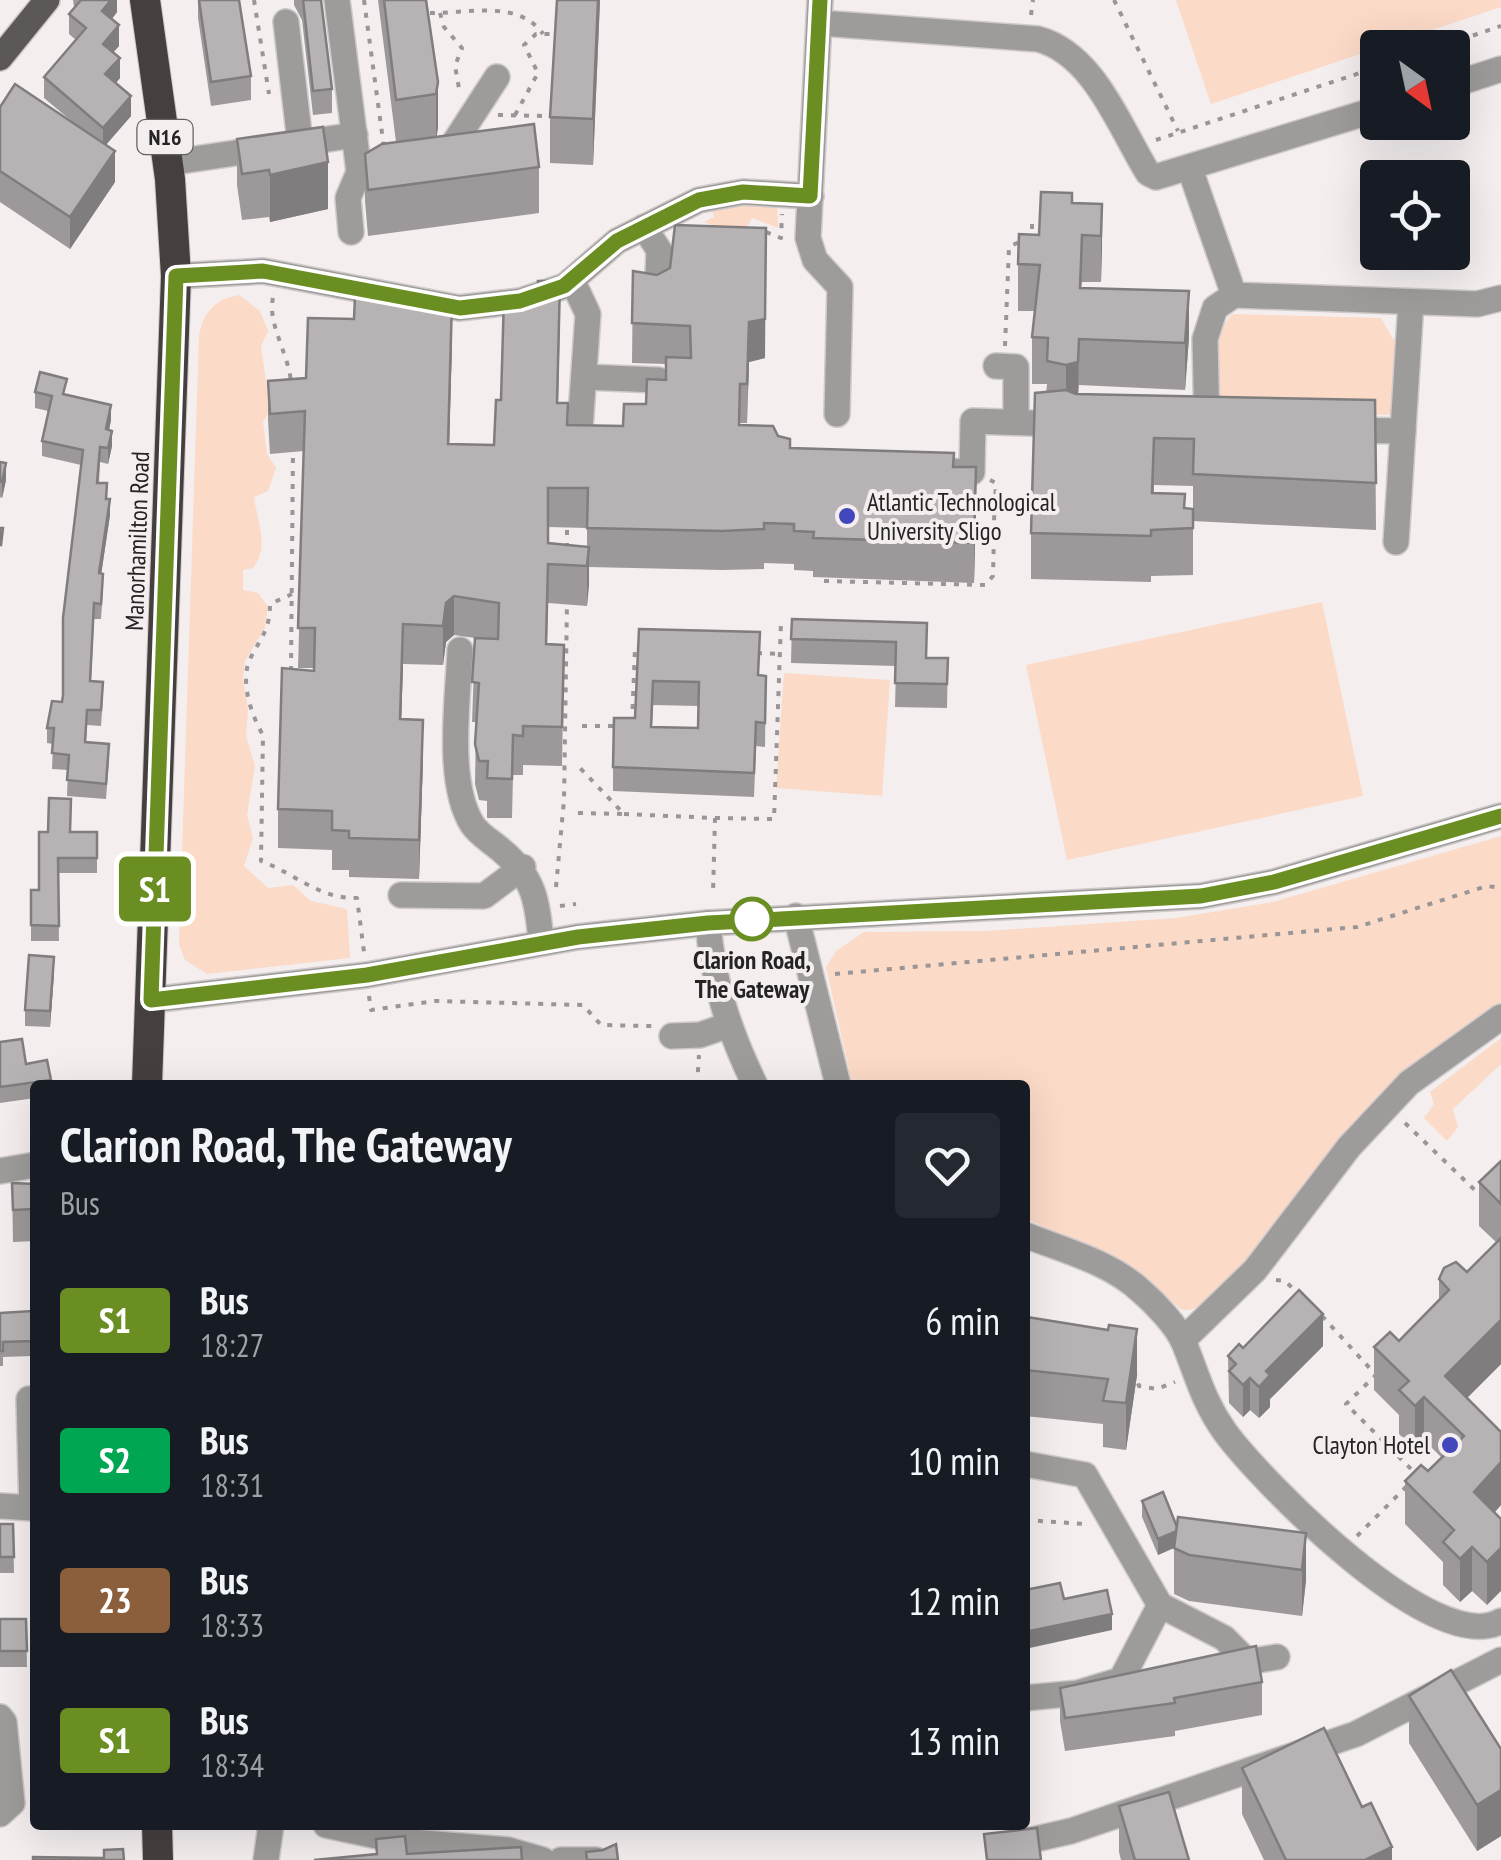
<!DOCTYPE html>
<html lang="en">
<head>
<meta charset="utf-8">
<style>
	:root { --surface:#171b24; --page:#242831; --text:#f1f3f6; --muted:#9ea1a6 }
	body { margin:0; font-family:"PT Sans Narrow",sans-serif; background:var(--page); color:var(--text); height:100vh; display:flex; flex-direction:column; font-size:38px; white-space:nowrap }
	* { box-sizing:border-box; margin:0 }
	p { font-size:32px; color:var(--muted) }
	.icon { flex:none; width:55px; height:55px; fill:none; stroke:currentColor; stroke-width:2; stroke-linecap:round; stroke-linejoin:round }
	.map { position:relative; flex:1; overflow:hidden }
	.details { position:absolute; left:30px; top:1080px; width:1000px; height:750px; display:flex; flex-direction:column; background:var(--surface); border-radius:10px; box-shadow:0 10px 40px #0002 }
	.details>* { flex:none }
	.badge { padding:0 20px; border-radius:8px; font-size:35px; line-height:65px }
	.needle { width:65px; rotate:147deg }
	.fabs { position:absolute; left:1360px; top:30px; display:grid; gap:20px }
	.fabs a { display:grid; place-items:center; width:110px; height:110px; border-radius:10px; background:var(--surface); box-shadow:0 10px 40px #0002; font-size:50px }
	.map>.badge { position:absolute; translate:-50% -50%; box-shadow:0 0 0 5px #fff }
	.round { display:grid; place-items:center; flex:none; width:105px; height:105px; border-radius:10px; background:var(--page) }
	.overview { display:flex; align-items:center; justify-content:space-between; height:170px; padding:0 30px }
	h1 { font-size:48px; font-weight:700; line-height:75px }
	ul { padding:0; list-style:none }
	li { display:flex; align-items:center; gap:30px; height:140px; padding:0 30px }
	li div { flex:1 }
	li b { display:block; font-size:38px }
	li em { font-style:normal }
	li .badge { min-width:110px; font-weight:700; text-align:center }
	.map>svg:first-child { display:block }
	.green { fill:#fbdac7 }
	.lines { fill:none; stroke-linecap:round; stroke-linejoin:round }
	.minor-casing { stroke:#cfc9ca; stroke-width:28 }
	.major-casing { stroke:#cfc9ca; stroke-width:28 }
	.highway-casing { stroke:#cfc9ca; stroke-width:32 }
	.path { stroke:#9a9596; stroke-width:4; stroke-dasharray:5 8; stroke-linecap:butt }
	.minor { stroke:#9e9c9b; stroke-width:25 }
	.major { stroke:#5c5857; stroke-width:25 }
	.highway { stroke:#45403f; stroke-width:30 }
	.wall { fill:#9d999b; fill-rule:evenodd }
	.shaded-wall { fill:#807d7e }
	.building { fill:#b7b2b4; stroke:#807d7e; stroke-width:2.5; fill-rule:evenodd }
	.line-casing { stroke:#fff; stroke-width:22 }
	.line { stroke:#6b8e23; stroke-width:15 }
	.poi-dot { fill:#4347bc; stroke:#f4eeef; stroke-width:4 }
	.stop-dot { fill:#fff; stroke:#6b8e23; stroke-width:5 }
	.labels { text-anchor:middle; stroke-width:8; stroke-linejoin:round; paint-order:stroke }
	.shield { fill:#f4eeef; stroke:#636060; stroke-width:2.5 }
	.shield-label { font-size:22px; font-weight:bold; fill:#252323 }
	.poi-label { font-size:25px; fill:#252323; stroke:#f4eeef; text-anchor:start }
	.street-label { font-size:25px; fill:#252323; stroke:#f4eeef }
	.stop-label { font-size:25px; font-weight:bold; fill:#252323; stroke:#f4eeef }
</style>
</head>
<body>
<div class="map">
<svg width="1501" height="1860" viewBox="0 0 1501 1860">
	<rect width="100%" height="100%" fill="#f4eeef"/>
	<g class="green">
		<polygon points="1176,0 1501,0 1501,7 1211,104"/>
		<polygon points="777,202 778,228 752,218 742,236 704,222 714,217 711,207"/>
		<path d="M239,295L260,311L268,331L261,346L270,411L263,422L267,454L276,468L268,491L254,497C257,521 270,547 253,568L243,570V590L258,593L268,606L265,628L245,661L243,679L248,709L246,736L255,766L247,815L253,838L244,866L268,888L293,885L311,901L347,909L350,958L207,974L185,960L179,944L199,336C204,311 214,300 239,295Z"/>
		<polygon points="1232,314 1381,318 1393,339 1401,339 1399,409 1391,415 1218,410 1219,332"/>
		<polygon points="1322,602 1363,796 1067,860 1026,665"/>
		<polygon points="784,673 890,680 882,796 776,788"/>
		<path d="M1501,836V1005L1310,1180L1252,1251C1244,1272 1208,1313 1182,1310L1137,1273L1025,1218V1085H854L851,1079L826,967L836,951L864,932L986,931L1176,918L1273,902Z"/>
		<polygon points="1501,1038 1501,1064 1453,1109 1458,1127 1447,1141 1424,1118 1434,1104 1430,1092"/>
	</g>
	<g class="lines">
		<defs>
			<g id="minor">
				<polyline points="337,0 359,172 395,168"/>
				<polyline points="820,0 808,238 815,260 840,287 837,414"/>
				<polyline points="286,22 300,142"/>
				<path d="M820,23L1038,39C1094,54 1119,126 1148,173L1156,177L1378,109"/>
				<polyline points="1452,85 1501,69"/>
				<polyline points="443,160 497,77"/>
				<polyline points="168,163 355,135"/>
				<polyline points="1190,169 1234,295 1477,304 1501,298"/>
				<polyline points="644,227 659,250 657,298"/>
				<polyline points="351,232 348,198 359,172"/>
				<polyline points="176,276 263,271 459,308 520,301 565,286 617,241 699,200 743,192 811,196"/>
				<polyline points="572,280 588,314 580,429"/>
				<polyline points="996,366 1016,367 1016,422"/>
				<polyline points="584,377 658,380"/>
				<polyline points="1207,427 1205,339 1215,308 1234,295"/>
				<polyline points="1343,430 1403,431"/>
				<polyline points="946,471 972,472 973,421 1056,424"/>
				<polyline points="1396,542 1411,302"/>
				<path d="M460,650C458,699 446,782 472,824C478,834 492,842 501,850C534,877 538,902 541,943"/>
				<polyline points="401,895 484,896 523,867"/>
				<polyline points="796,916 838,1085"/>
				<path d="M708,923C713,983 729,1031 755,1085"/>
				<polyline points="151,1000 367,975 577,937 708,923 1201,896 1274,882 1501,816"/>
				<polyline points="672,1036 700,1035 726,1026"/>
				<polyline points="0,1171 35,1165"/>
				<path d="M1025,1235C1063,1250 1110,1262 1141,1291C1155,1303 1177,1326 1184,1343C1198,1377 1203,1401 1225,1432C1262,1482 1435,1659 1501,1621"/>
				<polyline points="1183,1340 1255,1270 1349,1147 1409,1083 1501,1017"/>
				<polyline points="1025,1464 1085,1475 1160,1605 1121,1680 1078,1693 1025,1698"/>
				<polyline points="0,1506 32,1508 29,1399"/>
				<polyline points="1160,1605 1224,1638 1247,1661"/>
				<polyline points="1227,1665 1277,1657"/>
				<polyline points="0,1717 4,1722 12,1803 0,1814"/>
				<polyline points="326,1825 400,1841 508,1850 543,1860"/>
				<polyline points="1005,1846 1071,1831 1356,1734 1501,1660"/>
				<polyline points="266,1860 271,1825"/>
				<polyline points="561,1860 596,1860"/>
			</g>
			<polyline id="major" points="0,58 47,0"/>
			<g id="highway">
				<polyline points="145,0 170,179 176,276 147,1085"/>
				<polyline points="157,1825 158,1860"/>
			</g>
		</defs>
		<use href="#minor" class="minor-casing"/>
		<use href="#major" class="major-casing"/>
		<use href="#highway" class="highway-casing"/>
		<g class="path">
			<polyline points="254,0 269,94"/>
			<polyline points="364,0 384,148"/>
			<polyline points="1114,0 1178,131"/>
			<path d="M430,13C471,13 519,0 543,34"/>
			<polyline points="440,13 444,27 462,48 455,66 460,94"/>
			<polyline points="1031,15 1033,0"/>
			<polyline points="1436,48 1501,26"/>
			<polyline points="498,115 544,116"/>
			<polyline points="515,115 538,73 524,45 536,34 550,34"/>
			<polyline points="1156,140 1378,67"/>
			<polyline points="1032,224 1032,236"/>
			<polyline points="766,232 781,238 782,214"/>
			<path d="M273,298C267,324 290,356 291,384"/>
			<polyline points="1005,346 1009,247 1019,242"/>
			<polyline points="990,480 996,483 994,521"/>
			<polyline points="567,548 567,528"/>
			<polyline points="824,581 985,585 993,576 994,533"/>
			<path d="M292,594L270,604C270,629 262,636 251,657C239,679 251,715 263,735L261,861C296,874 319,899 357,898L364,952"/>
			<polyline points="757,653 779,654"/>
			<polyline points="291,671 293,449"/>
			<polyline points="632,722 635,649 643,649"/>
			<polyline points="582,726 617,726"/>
			<polyline points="578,813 624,814 580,768"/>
			<polyline points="624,814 715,818 713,894"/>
			<polyline points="715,818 774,819 781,622"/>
			<polyline points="556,887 564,800 567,602"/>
			<polyline points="560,906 576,904"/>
			<polyline points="835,974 1357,927 1487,886 1501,888"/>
			<polyline points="369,996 371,1010 435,1001 583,1005 601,1025 652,1026"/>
			<polyline points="697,1085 699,1055"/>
			<polyline points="1405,1123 1481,1196"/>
			<polyline points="1276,1280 1285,1281 1300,1295"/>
			<polyline points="1322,1316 1376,1375"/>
			<polyline points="1134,1371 1139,1386 1157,1389 1175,1382"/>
			<polyline points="1377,1374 1346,1404 1415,1473"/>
			<polyline points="1025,1520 1085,1524"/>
			<polyline points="1357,1536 1407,1486"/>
		</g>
		<use href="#minor" class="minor"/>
		<use href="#major" class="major"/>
		<use href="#highway" class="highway"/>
	</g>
	<g class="wall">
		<polygon points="73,0 117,0 117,12 112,19 119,46 113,52 120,78 116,83 131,116 106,145 115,182 70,249 0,202 0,107 75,124 44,98 44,77 76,40 69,34 69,14 74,7"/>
		<polygon points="198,0 239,0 251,76 251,100 211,106 198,18"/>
		<polygon points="294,0 321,0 332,89 332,113 313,115 302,20 294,5"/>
		<polygon points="378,0 426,0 438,82 436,137 539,167 539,213 368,236 365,201 365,154 396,142"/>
		<polygon points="600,0 593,165 550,163 550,117"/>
		<polygon points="237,139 328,209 270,222 269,217 242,220 237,185"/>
		<path d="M1072,203L1102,204L1101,282H1082L1081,288L1189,337L1185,390L1079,385L1078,394L1375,400L1376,530L1193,521V575L1151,576V582L1031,579V533L1047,384H1032V337L1035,311H1018V264L1039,235ZM1154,485L1193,486V509L1185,508L1154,493Z"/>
		<path d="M633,271L765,358L749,362L747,423H740V425L778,436L790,448L954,467L976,507L974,583L813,577V571L794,570V564L764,563V569L722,570L589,567L587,606L548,603L547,644L564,645L562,766L523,765V775H513L512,818H487V801L479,800L475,784L476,722H472L475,638L454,635L446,642L443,665L403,664L401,720L423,760L419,879L349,877V870H332V850L278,848V809L314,668H298L304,451L270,454L268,420V381L306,378L354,319L452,340L449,444L494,445L501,400L560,321L558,403L568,425L623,426L646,404L666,380V364L632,363ZM548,527L587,528V546L548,543Z"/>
		<polygon points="35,392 67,395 111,420 109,430 112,446 108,464 100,462 99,483 107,499 110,515 101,574 103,590 101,619 94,619 91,682 103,698 101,726 87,725 86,742 109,760 106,799 67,796 68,770 52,769 53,744 47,743 47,728 62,702 81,465 42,456 42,441 48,411 35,408"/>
		<polygon points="0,462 6,480 2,498 0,497"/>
		<polygon points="792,619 927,623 926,658 948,658 947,708 895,707 896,666 791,663"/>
		<path d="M639,629L759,675L766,676L765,747L756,746L754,797L613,791V767L635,718ZM653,705L698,706V728L652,727Z"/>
		<polygon points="48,832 97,832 97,873 58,873 59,941 31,941 31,890 39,890"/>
		<polygon points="54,973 50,1027 25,1026 25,1010"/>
		<polygon points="0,1042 26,1064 51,1080 51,1085 35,1085 35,1098 0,1103"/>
		<polygon points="1501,1161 1501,1364 1467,1398 1501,1432 1501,1505 1495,1512 1487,1605 1472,1591 1460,1602 1443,1585 1443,1562 1405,1524 1405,1481 1428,1471 1442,1458 1424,1440 1415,1450 1399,1434 1399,1415 1374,1390 1374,1347 1399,1341 1439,1301 1439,1279 1467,1272 1497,1243 1479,1226 1479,1182"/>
		<polygon points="12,1183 35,1184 35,1241 13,1242"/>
		<polygon points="32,1311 32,1356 3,1357 3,1366 0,1366 0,1313"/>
		<polygon points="1025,1324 1137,1375 1126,1450 1103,1447 1103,1424 1025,1416"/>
		<polygon points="1323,1346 1270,1399 1270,1407 1259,1418 1250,1410 1243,1417 1229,1403 1228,1356 1243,1348"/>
		<polygon points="1142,1501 1177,1527 1306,1533 1306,1580 1302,1616 1189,1601 1174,1594 1174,1548 1158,1555 1142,1517"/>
		<polygon points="0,1524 13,1524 14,1573 0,1573"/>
		<polygon points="0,1619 26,1619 27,1667 0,1667"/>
		<polygon points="1262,1682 1262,1715 1175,1731 1175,1736 1065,1751 1060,1721 1060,1688"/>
		<polygon points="1409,1696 1501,1749 1501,1836 1477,1851 1409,1743"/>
		<polygon points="1242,1768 1362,1807 1392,1860 1264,1860 1242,1814"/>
		<polygon points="1119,1806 1189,1860 1121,1860 1119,1852"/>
	</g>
	<g class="shaded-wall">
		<polygon points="111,0 117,0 117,12 102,31 102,11"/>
		<polygon points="598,0 600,0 593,165 593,119"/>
		<polygon points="119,25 119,46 103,64 103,44"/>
		<polygon points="120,58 120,78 105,95 105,74"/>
		<polygon points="438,82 438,128 436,141 436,94"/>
		<polygon points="131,96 131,116 103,148 103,128"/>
		<polygon points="115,151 115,182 70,249 70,217"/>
		<polygon points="328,162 328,209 270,222 270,175"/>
		<polygon points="1102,204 1102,250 1101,282 1101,236"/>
		<polygon points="766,228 765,358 749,362 747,423 749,322"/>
		<polygon points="1189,291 1189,337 1185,390 1185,343"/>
		<polygon points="452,300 452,340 448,484 448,444"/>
		<polygon points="1079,339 1078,408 1066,412 1066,365"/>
		<polygon points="111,405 111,420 106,445 106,429"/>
		<polygon points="112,431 112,446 108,464 108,448"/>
		<polygon points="6,463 6,480 2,498 2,482"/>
		<polygon points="976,467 976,507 974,583 974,543"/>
		<polygon points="110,499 110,515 99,589 99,573"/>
		<polygon points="589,547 589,586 587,606 587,566"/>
		<polygon points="454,596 454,635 446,642 443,665 443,626 446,603"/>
		<polygon points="403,624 403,664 400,759 400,719"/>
		<polygon points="423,720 423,760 419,879 419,840"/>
		<polygon points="54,957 54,973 50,1027 50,1011"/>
		<polygon points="1323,1314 1323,1346 1270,1399 1270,1407 1259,1418 1259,1387 1266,1371"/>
		<polygon points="1501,1320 1501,1364 1445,1420 1445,1376"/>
		<polygon points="1137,1329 1137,1375 1126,1450 1126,1403"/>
		<polygon points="1250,1378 1250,1410 1243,1417 1243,1385"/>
		<polygon points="1424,1397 1424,1440 1415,1450 1415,1406"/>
		<polygon points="1501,1462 1501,1505 1474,1535 1474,1492"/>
		<polygon points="1178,1530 1178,1546 1158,1555 1158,1539"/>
		<polygon points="1306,1533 1306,1580 1302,1616 1302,1570"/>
		<polygon points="1472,1547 1472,1591 1460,1602 1460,1559"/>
		<polygon points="1501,1548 1501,1591 1487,1605 1487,1562"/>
		<polygon points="1112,1614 1112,1630 1025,1649 1025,1632"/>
		<polygon points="1501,1790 1501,1836 1477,1851 1477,1805"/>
		<polygon points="1392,1847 1392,1860 1365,1860"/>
	</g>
	<g class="building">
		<polygon points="81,0 111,0 102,11 119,25 103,44 120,58 105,74 131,96 103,128 44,77 86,28 69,14"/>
		<polygon points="199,0 239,0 251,76 211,82"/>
		<polygon points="303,0 321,0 332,89 313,91"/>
		<polygon points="384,0 426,0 438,82 436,94 396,100"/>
		<polygon points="557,0 598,0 593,119 550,117"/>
		<polygon points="15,84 115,151 70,217 0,171 0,107"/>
		<polygon points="534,124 539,167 368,190 365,154 382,144"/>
		<polygon points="323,127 328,162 270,175 269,170 242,174 237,139"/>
		<polygon points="1041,192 1072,193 1072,203 1102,204 1101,236 1082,235 1080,288 1189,291 1185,343 1079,339 1078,362 1066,365 1047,361 1048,338 1032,337 1040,265 1018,264 1019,234 1039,235"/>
		<polygon points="675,225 766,228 765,319 749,322 747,384 740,384 739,425 773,426 778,436 790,439 790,448 954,453 953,467 976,467 974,543 813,538 814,532 794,531 794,524 764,523 764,529 722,531 587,528 588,488 548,488 548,543 589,547 587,566 548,564 546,644 564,645 562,727 523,726 523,736 513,735 512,779 487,778 488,761 479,761 475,744 479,683 472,682 475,638 498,639 499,603 454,596 446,603 443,626 403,624 400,719 423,720 419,840 349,838 349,831 332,830 332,811 278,809 282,668 314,671 315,628 298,628 305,411 270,414 268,381 306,378 308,318 354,319 355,297 452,300 448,444 494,445 496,400 501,400 504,296 538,296 538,281 560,281 557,403 568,403 567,425 623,426 624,404 646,404 647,379 666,380 666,357 691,358 690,326 632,323 633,271 657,275 670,268"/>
		<polygon points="40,372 67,379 63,394 111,405 106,429 112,431 108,448 100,447 97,483 107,483 106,499 110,499 99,573 103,574 101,604 94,603 90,681 103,682 101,710 87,710 85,742 109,744 106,784 67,780 69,755 52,753 54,728 47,728 52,701 62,702 63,695 63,618 83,450 42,441 52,396 35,392"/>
		<polygon points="1066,390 1076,394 1375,400 1376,483 1193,474 1194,439 1154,438 1152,493 1185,494 1184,508 1193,509 1193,528 1151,530 1151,536 1031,533 1035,393"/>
		<polygon points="0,462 6,463 2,482 0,481"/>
		<polygon points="0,528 3,528 1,545 0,545"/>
		<polygon points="792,619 927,623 926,658 948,658 947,684 895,683 896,642 791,639"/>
		<path d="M639,629L760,632L758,675L766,676L765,723L756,722L754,773L613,767L614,718H635ZM653,681L699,682L698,728L651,727Z"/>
		<polygon points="49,798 71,799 70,832 97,832 97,858 58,858 59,926 31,925 31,890 39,890 39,832 48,832"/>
		<polygon points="29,955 54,957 50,1011 25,1010"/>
		<polygon points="22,1039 26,1064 47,1060 51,1080 0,1087 0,1042"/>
		<polygon points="1501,1161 1501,1204 1479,1182"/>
		<polygon points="12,1183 35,1184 35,1209 13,1210"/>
		<polygon points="1501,1238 1501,1320 1445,1376 1501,1432 1501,1462 1474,1492 1501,1519 1501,1548 1487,1562 1472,1547 1460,1559 1443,1542 1454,1530 1405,1481 1421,1465 1428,1471 1464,1436 1424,1397 1415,1406 1399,1390 1409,1381 1374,1347 1390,1332 1399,1341 1449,1290 1439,1279 1444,1268 1456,1262 1467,1272"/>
		<polygon points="1299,1290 1323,1314 1266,1371 1270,1375 1259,1387 1250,1378 1243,1385 1229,1371 1236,1364 1228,1356 1239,1344 1243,1348"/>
		<polygon points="32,1311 32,1341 3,1342 3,1351 0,1351 0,1313"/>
		<polygon points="1027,1317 1108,1330 1109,1325 1137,1329 1126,1403 1103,1401 1108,1379 1025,1370 1025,1324"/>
		<polygon points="1163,1492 1177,1527 1177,1531 1158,1539 1142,1501"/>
		<polygon points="1178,1517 1306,1533 1302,1570 1189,1555 1174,1548"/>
		<polygon points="0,1524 13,1524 14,1557 0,1557"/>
		<polygon points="1060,1583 1064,1599 1107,1590 1112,1614 1025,1632 1025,1590"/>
		<polygon points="0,1619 26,1619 27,1651 0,1651"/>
		<polygon points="1256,1646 1262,1682 1174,1698 1175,1703 1065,1718 1060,1688"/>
		<polygon points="1451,1670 1501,1749 1501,1790 1477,1805 1409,1696"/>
		<polygon points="1324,1728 1362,1807 1371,1803 1392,1847 1365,1860 1286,1860 1242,1768"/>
		<polygon points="1169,1792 1189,1860 1135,1860 1119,1806"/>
		<polygon points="1037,1828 1041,1860 987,1860 984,1834"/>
		<polygon points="405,1836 407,1854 521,1847 522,1860 314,1860 377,1854 376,1839"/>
		<polygon points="616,1844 618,1860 587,1860 586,1852 603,1850"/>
		<polygon points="123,1849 124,1860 33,1860 33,1857 104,1858 104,1850"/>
	</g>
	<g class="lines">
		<defs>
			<polyline id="line" points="820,0 810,196 743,192 699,200 617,241 564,286 520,301 460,308 263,271 176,276 151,1000 367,975 578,937 708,923 1201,896 1274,882 1501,816"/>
		</defs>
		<use href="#line" class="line-casing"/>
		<use href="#line" class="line"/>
	</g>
	<g class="poi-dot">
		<circle cx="847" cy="516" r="10"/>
		<circle cx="1450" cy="1445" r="10"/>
	</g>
	<circle class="stop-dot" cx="752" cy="919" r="20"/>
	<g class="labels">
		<rect class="shield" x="137.5" y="120" width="55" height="34" rx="8"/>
		<g class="shield-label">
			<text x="165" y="145">N16</text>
		</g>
		<g class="poi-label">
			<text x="867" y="511">Atlantic Technological<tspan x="867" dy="29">University Sligo</tspan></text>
			<text x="1430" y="1454" text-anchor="end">Clayton Hotel</text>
		</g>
		<g class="street-label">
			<text transform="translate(137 541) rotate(-88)" y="9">Manorhamilton Road</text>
		</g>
		<g class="stop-label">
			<text x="752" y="969">Clarion Road,<tspan x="752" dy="29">The Gateway</tspan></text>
		</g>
	</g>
</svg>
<div class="fabs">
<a><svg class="needle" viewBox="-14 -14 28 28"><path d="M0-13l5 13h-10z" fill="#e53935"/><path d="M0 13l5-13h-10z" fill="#9ea1a6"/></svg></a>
<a><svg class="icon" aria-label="locate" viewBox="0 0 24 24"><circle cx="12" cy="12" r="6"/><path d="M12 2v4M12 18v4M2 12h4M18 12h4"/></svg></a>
</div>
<b class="badge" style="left:155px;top:889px;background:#6b8e23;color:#fff">S1</b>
<section class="details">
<div class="overview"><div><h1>Clarion Road, The Gateway</h1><p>Bus</p></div><a class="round"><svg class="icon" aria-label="heart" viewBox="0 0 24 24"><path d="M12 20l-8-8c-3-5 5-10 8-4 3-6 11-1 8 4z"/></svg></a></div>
<ul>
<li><span class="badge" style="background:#6b8e23;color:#fff">S1</span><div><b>Bus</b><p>18:27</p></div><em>6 min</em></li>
<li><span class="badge" style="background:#00a651;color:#fff">S2</span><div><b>Bus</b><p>18:31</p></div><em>10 min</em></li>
<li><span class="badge" style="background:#8b5e3c;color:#fff">23</span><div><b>Bus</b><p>18:33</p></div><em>12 min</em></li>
<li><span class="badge" style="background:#6b8e23;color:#fff">S1</span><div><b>Bus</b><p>18:34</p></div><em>13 min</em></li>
</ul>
</section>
</div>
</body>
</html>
